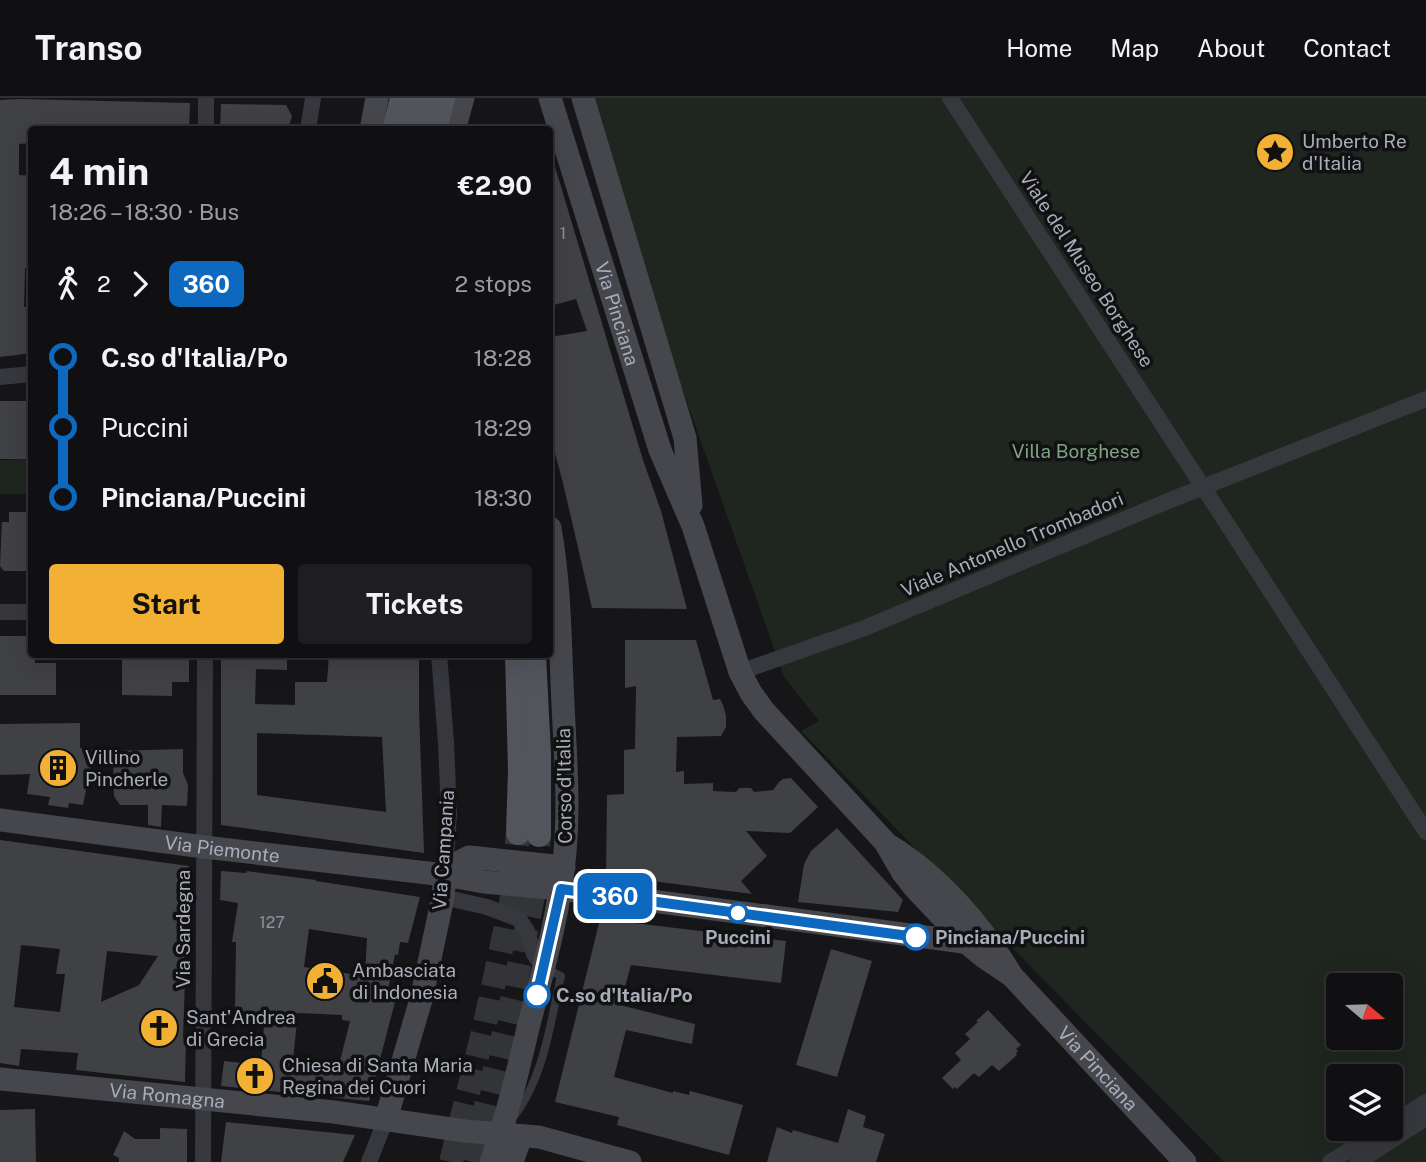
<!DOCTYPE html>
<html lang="en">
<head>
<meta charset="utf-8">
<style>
	:root { --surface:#101012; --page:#1e1e20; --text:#f1f3f6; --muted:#9c9d9f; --line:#303032; --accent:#f2b134 }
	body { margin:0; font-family:"Public Sans",sans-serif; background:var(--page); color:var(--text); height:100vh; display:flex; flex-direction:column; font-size:26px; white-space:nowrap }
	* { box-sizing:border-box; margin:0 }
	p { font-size:23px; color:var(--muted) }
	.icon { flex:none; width:38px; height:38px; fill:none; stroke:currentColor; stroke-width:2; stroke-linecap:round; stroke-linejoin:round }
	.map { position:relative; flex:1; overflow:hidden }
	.drawer { position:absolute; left:28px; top:28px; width:525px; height:532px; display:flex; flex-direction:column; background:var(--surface); border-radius:7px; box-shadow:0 7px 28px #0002,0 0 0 2px var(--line) }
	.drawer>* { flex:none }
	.badge { padding:0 14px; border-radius:10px; font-size:24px; line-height:46px }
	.needle { width:46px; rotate:109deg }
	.fabs { position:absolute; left:1326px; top:875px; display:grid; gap:14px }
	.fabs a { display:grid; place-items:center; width:77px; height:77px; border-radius:7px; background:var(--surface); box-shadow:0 7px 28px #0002,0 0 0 2px var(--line); font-size:35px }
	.map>.badge { position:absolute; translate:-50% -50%; box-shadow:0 0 0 4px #fff }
	.legs { display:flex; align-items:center; gap:10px; height:77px; padding:0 21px; font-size:23px }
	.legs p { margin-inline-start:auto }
	.head { display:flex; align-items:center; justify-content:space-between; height:119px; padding:0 21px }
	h1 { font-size:38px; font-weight:700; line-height:52px }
	.cta { display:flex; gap:14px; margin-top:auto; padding:14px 21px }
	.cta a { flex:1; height:80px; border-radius:7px; background:var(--accent); color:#111; font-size:28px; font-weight:700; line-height:80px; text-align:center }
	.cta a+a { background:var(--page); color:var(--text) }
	ul { padding:0 21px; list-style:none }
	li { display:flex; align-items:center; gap:24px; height:70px; font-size:26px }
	li i { display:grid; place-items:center; width:10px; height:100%; margin:0 9px; background:currentColor }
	li i::after { content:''; width:18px; height:18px; margin:-9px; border:5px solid; border-radius:50%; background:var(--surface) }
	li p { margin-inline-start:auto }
	li:first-child i { background:linear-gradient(#0000 50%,currentColor 0) }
	li:last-child i { background:linear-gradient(currentColor 50%,#0000 0) }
	header { display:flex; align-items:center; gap:42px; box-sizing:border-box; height:98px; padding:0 35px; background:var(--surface); border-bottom:2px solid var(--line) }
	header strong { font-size:33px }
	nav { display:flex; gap:38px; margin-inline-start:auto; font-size:24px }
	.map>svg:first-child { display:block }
	.green { fill:#1e261f; fill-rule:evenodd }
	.building { fill:#404145; fill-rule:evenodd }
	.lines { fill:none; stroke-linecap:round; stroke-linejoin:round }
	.primary-tunnel { stroke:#333438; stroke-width:24; stroke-dasharray:24 12; stroke-linecap:butt }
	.lane { stroke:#37383d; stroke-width:8 }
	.street { stroke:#37383d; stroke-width:16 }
	.secondary { stroke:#45474d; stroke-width:23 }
	.primary { stroke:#53555c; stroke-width:24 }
	.line-1-casing { stroke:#fff; stroke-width:16 }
	.line-1 { stroke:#0c69bf; stroke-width:10 }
	.stop-1-dot { fill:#fff; stroke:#0c69bf; stroke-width:3.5 }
	.labels { text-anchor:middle; stroke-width:7; stroke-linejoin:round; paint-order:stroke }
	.number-label { font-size:16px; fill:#8e929b }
	.poi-label { font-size:19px; fill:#a8adb8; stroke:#111113; text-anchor:start }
	.street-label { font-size:19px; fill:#a8adb8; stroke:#111113 }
	.park-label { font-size:19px; fill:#7fa381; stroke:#111113 }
	.stop-label { font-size:19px; font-weight:bold; fill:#a8adb8; stroke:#111113; text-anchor:start }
</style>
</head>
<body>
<header>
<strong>Transo</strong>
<nav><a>Home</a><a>Map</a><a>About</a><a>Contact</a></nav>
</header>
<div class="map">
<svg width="1426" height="1064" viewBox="0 0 1426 1064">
	<rect width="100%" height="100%" fill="#161618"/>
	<g class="green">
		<path d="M585,0H1426V1064H1224L1081,920L801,633L819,623L784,579L597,49ZM1339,887H1391V940H1339ZM1339,978H1391V1031H1339Z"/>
		<polygon points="31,361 31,396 0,396 0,362"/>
	</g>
	<g class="building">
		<polygon points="21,1 190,5 189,32 32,32 32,45 19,46 19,77 32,78 32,169 25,170 24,209 32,209 32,255 0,259 0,2"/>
		<polygon points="221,6 286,7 292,18 288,32 220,32"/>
		<polygon points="550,62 553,62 643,362 661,413 687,511 592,510 563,385 550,337 550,239 587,233 576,201 550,208"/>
		<rect x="0" y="303" width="32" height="58"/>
		<polygon points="9,414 32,414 32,473 4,473 0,468 2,424 9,424"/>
		<polygon points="0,538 32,538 32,556 35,556 35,565 56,565 56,597 0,597"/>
		<polygon points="625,542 696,542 713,602 720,601 723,607 726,618 726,629 721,638 677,639 676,674 684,673 684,686 713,685 713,693 736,694 739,690 751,690 754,694 773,692 779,684 783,681 791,680 818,709 790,735 746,733 767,758 741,783 752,796 606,777 607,697 624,696 624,652 635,651 636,588 625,590"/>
		<polygon points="122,556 189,556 189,584 172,584 172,598 122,597"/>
		<path d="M221,556H287V572L256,571L255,606L295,607V584H327L329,556H419V611L424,755L221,727ZM257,635L382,639L386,714L257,697Z"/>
		<polygon points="80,625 80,650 94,652 83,707 69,705 68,710 48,707 50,699 27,696 30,676 0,677 0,626"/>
		<polygon points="183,651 183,675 188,687 187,708 162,707 161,729 148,727 148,707 120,707 114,698 113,653"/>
		<polygon points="837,730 903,802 898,814 798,804 804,766 811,753"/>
		<path d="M0,742L189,768L183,940H186L185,984L76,972L78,955L21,951L19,968L0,965ZM21,847L60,851L56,876H65L60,914L14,909ZM107,853L158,858L139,887L101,904Z"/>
		<path d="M221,773L246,775L247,773L316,782V783L420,799L408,845L400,844L398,857L395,856L386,902L395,904L369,1003L221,988L224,963L261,967L265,914H235L236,844H232L238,805L220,802ZM309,831L367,840L365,878L304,869ZM298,915L342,917V922L350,923L337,975L328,972L292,970Z"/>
		<polygon points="600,821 786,843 781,885 631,867 620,907 695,926 692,946 626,932 614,979 673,995 673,993 689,997 690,993 743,1007 729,1057 617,1027 619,1019 555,1004"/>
		<polygon points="831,851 872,863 837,979 796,967"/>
		<polygon points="988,912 1021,947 1016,951 1018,953 1016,955 1017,957 999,973 992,967 979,979 974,975 957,991 955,989 953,991 942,980 961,962 955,955 970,941 965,936 978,924 976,923"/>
		<polygon points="35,1011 36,1064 0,1064 0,1012"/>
		<polygon points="848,1011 866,1018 863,1029 885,1036 876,1064 767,1064 777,1029 792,1035 793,1032 838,1045"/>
		<polygon points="226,1024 355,1037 343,1064 221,1064"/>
		<polygon points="160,1030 187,1031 187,1064 119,1064 119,1060 113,1057 124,1033 135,1041 160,1041"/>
	</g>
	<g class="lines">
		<g class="primary-tunnel">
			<polyline points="451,1064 485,926 511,805 518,735"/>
			<polyline points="472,1064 513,898 533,798 539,737"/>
		</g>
		<path class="lane" d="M513,1020C544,980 550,926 561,878L545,870"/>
		<g class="street">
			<polyline points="206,0 206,32"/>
			<polyline points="950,0 1218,412 1426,734"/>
			<polyline points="308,32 313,0"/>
			<polyline points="0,279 32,276"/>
			<polyline points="0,514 32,514"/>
			<polyline points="439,556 446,645 449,716 445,777"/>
			<polyline points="740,574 862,531 1178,399 1426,301"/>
			<polyline points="443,799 487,809 519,821 527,833 534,856 544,870"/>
			<polyline points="1391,1026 1426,1004"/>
			<polyline points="203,1064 205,556"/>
			<polyline points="369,1064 386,1021"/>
			<polyline points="1330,1064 1384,1031"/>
			<polyline points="1358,1064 1426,1020"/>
		</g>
		<g class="secondary">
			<path id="s1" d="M550,0L660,352L693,428L740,574L751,595L764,613L885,744L903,775L914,789L967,845L984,859L1012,878"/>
			<polyline points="583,0 685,340 691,407"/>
			<polyline points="371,32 377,0"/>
			<polyline points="454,32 463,0"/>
			<path id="s2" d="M0,722L204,749L445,777L484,784L561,791L971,845"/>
			<path id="s3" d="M890,748C939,778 983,829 1012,878L1185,1064"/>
			<polyline points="445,777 455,766 469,759 564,769"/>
			<path id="s4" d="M0,981L334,1014L465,1033L539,1039L630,1064"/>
			<polyline points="386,1021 422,898 443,799 445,777"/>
			<path d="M491,1064C507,1019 518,972 529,926C544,869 560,812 565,754C570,698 564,640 562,584C560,533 559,481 550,430"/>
			<polyline points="512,1064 521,1038"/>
		</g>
		<g class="primary">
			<polyline points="394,32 402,0"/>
			<polyline points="416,32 423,0"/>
			<polyline points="435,32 443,0"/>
			<polyline points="517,556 520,673 518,735"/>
			<polyline points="534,556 539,656 539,737"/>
		</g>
	</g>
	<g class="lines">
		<defs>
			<polyline id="line-1" points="537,897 561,791 916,839"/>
		</defs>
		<use href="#line-1" class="line-1-casing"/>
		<use href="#line-1" class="line-1"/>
	</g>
	<defs>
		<symbol id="sight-disc" viewBox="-11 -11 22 22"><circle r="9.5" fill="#f2b134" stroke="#111113"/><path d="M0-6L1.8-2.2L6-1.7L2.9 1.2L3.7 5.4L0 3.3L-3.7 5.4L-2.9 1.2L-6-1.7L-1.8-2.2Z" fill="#111"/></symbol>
		<symbol id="building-disc" viewBox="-11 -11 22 22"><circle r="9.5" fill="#f2b134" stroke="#111113"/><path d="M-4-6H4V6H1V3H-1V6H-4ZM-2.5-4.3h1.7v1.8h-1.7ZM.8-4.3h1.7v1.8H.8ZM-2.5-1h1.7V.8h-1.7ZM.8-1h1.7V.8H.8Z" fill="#111"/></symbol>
		<symbol id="civic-disc" viewBox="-11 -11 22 22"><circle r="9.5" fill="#f2b134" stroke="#111113"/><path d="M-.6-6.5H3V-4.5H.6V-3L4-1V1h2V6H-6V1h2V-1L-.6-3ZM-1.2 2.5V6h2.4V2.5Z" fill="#111"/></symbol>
		<symbol id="church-disc" viewBox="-11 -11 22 22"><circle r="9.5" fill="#f2b134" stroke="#111113"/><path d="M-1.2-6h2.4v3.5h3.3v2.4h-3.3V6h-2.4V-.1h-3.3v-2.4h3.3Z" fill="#111"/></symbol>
	</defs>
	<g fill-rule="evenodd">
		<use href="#sight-disc" x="1253" y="32" width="44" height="44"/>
		<use href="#building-disc" x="36" y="648" width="44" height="44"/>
		<use href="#civic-disc" x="303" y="861" width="44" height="44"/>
		<use href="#church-disc" x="137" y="908" width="44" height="44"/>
		<use href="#church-disc" x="233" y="956" width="44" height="44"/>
	</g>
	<g class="stop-1-dot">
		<circle cx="738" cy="815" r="9"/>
		<circle cx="916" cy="839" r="12"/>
		<circle cx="537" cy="897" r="12"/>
	</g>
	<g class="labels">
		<g class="number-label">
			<text x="563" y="141">1</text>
			<text x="272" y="830">127</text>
		</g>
		<g class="poi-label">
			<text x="1302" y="50">Umberto Re<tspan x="1302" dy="22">d'Italia</tspan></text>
			<text x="85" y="666">Villino<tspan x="85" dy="22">Pincherle</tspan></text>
			<text x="352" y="879">Ambasciata<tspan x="352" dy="22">di Indonesia</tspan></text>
			<text x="186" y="926">Sant'Andrea<tspan x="186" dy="22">di Grecia</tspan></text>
			<text x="282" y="974">Chiesa di Santa Maria<tspan x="282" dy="22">Regina dei Cuori</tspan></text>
		</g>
		<g class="street-label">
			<text transform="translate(1087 171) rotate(57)" y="7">Viale del Museo Borghese</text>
			<text dy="7" stroke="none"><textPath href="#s1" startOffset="226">Via Pinciana</textPath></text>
			<text transform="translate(1012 446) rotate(-23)" y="7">Viale Antonello Trombadori</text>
			<text transform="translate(564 688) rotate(-91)" y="7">Corso d'Italia</text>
			<text dy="7" stroke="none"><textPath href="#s2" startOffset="224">Via Piemonte</textPath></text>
			<text transform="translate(443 752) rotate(-86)" y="7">Via Campania</text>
			<text transform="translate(183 831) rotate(-90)" y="7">Via Sardegna</text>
			<text dy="7" stroke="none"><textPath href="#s3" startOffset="306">Via Pinciana</textPath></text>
			<text dy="7" stroke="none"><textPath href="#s4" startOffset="168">Via Romagna</textPath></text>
		</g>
		<g class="park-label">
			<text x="1076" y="360">Villa Borghese</text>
		</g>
		<g class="stop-label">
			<text x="738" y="846" text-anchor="middle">Puccini</text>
			<text x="935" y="846">Pinciana/Puccini</text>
			<text x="556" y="904">C.so d'Italia/Po</text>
		</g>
	</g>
</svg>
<div class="fabs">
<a><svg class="needle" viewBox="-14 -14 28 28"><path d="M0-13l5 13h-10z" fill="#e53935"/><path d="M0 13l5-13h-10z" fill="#9c9d9f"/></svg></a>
<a><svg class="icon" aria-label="layers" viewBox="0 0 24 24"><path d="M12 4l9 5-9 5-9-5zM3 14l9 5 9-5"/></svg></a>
</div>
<b class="badge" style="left:615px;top:798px;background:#0c69bf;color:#fff">360</b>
<section class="drawer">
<div class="head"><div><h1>4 min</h1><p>18:26 – 18:30 · Bus</p></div><b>€2.90</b></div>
<div class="legs"><svg class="icon" aria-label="walk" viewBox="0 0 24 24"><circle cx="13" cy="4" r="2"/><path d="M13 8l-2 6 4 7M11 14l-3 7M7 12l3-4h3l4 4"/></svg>2<svg class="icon" aria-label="forward" viewBox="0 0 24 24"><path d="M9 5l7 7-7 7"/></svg><b class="badge" style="background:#0c69bf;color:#fff">360</b><p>2 stops</p></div>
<ul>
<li><i style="color:#0c69bf"></i><b>C.so d'Italia/Po</b><p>18:28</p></li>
<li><i style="color:#0c69bf"></i><span>Puccini</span><p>18:29</p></li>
<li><i style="color:#0c69bf"></i><b>Pinciana/Puccini</b><p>18:30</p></li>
</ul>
<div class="cta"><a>Start</a><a>Tickets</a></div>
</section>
</div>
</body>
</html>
